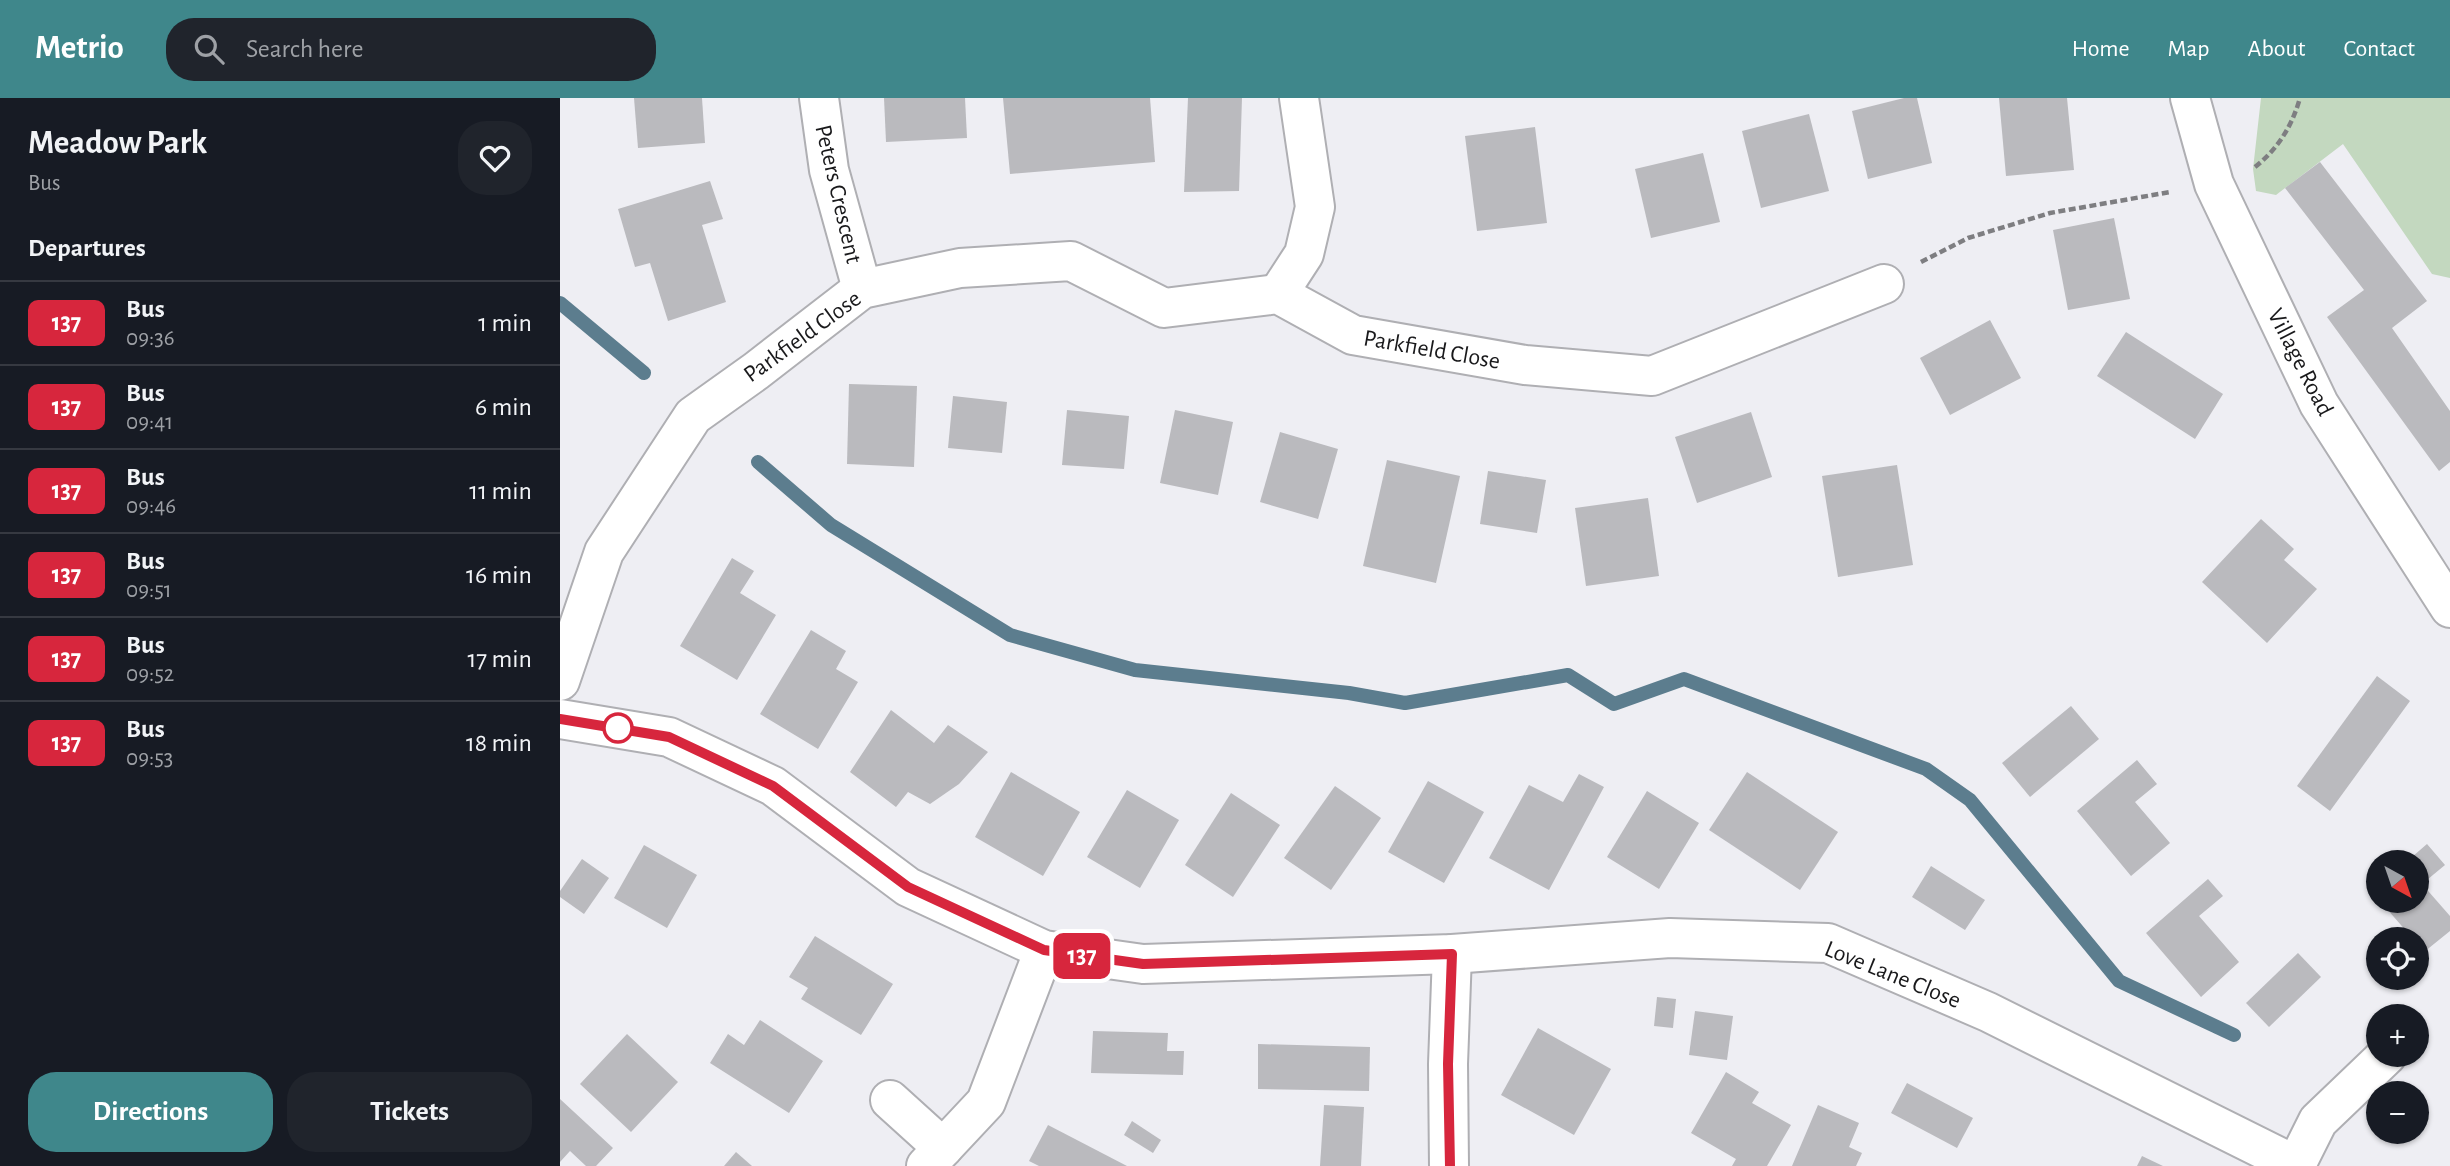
<!DOCTYPE html>
<html lang="en">
<head>
<meta charset="utf-8">
<style>
	:root { --surface:#171b24; --page:#20242c; --text:#f1f3f6; --muted:#9ea1a6; --line:#363941; --accent:#3f878b }
	body { margin:0; font-family:"Alegreya Sans",sans-serif; background:var(--page); color:var(--text); height:100vh; display:flex; flex-direction:column; font-size:26px; white-space:nowrap }
	* { box-sizing:border-box; margin:0 }
	p { font-size:23px; color:var(--muted) }
	.icon { flex:none; width:38px; height:38px; fill:none; stroke:currentColor; stroke-width:2; stroke-linecap:round; stroke-linejoin:round }
	.map { position:relative; flex:1; overflow:hidden }
	.drawer { display:flex; flex-direction:column; background:var(--surface); width:560px }
	.drawer>* { flex:none }
	.badge { padding:0 14px; border-radius:10px; font-size:24px; line-height:46px }
	.needle { width:46px; rotate:140deg }
	.tools { position:absolute; left:1806px; top:752px; display:grid; gap:14px }
	.tools a { display:grid; place-items:center; width:63px; height:63px; border-radius:50%; background:var(--surface); box-shadow:0 2px 5px #0004; font-size:35px }
	.map>.badge { position:absolute; translate:-50% -50%; box-shadow:0 0 0 4px #fff }
	h2 { padding:0 28px; font-size:26px; line-height:63px }
	.round { display:grid; place-items:center; flex:none; width:74px; height:74px; border-radius:28px; background:var(--page) }
	.summary { display:flex; align-items:center; justify-content:space-between; height:119px; padding:0 28px }
	h1 { font-size:33px; font-weight:700; line-height:52px }
	.action { display:flex; gap:14px; margin-top:auto; padding:14px 28px }
	.action a { flex:1; height:80px; border-radius:28px; background:var(--accent); color:#fff; font-size:28px; font-weight:700; line-height:80px; text-align:center }
	.action a+a { background:var(--page); color:var(--text) }
	ul { padding:0; list-style:none }
	li { display:flex; align-items:center; gap:21px; height:84px; padding:0 28px; border-top:2px solid var(--line) }
	li div { flex:1 }
	li b { display:block; font-size:26px }
	li em { font-style:normal }
	li .badge { min-width:77px; font-weight:700; text-align:center }
	header { display:flex; align-items:center; gap:42px; box-sizing:border-box; height:98px; padding:0 35px; background:var(--accent); color:#fff }
	header strong { font-size:33px }
	nav { display:flex; gap:38px; margin-inline-start:auto; font-size:24px }
	.search { width:490px; height:63px; background:var(--page); display:flex; align-items:center; gap:18px; box-sizing:border-box; padding:0 24px; border-radius:28px; color:var(--muted); font-size:26px }
	main { display:flex; flex:1; min-height:0 }
	.map>svg:first-child { display:block }
	.green { fill:#c3d8bf }
	.lines { fill:none; stroke-linecap:round; stroke-linejoin:round }
	.stream { stroke:#5c7d8e; stroke-width:14 }
	.building { fill:#bababe }
	.minor-casing { stroke:#afafb3; stroke-width:42 }
	.path { stroke:#7e7e81; stroke-width:4.5; stroke-dasharray:7 3.5; stroke-linecap:butt }
	.minor { stroke:#fff; stroke-width:38 }
	.line-casing { stroke:#fff; stroke-width:16 }
	.line { stroke:#d7263d; stroke-width:10 }
	.stop-dot { fill:#fff; stroke:#d7263d; stroke-width:3.5 }
	.labels { text-anchor:middle; stroke-width:5; stroke-linejoin:round; paint-order:stroke }
	.street-label { font-size:24px; fill:#19191b; stroke:#fff }
</style>
</head>
<body>
<header>
<strong>Metrio</strong>
<div class="search"><svg class="icon" aria-label="search" viewBox="0 0 24 24"><circle cx="10" cy="10" r="6"/><path d="M15 15l6 6"/></svg>Search here</div>
<nav><a>Home</a><a>Map</a><a>About</a><a>Contact</a></nav>
</header>
<main>
<section class="drawer">
<div class="summary"><div><h1>Meadow Park</h1><p>Bus</p></div><a class="round"><svg class="icon" aria-label="heart" viewBox="0 0 24 24"><path d="M12 20l-8-8c-3-5 5-10 8-4 3-6 11-1 8 4z"/></svg></a></div>
<h2>Departures</h2>
<ul>
<li><span class="badge" style="background:#d7263d;color:#fff">137</span><div><b>Bus</b><p>09:36</p></div><em>1 min</em></li>
<li><span class="badge" style="background:#d7263d;color:#fff">137</span><div><b>Bus</b><p>09:41</p></div><em>6 min</em></li>
<li><span class="badge" style="background:#d7263d;color:#fff">137</span><div><b>Bus</b><p>09:46</p></div><em>11 min</em></li>
<li><span class="badge" style="background:#d7263d;color:#fff">137</span><div><b>Bus</b><p>09:51</p></div><em>16 min</em></li>
<li><span class="badge" style="background:#d7263d;color:#fff">137</span><div><b>Bus</b><p>09:52</p></div><em>17 min</em></li>
<li><span class="badge" style="background:#d7263d;color:#fff">137</span><div><b>Bus</b><p>09:53</p></div><em>18 min</em></li>
</ul>
<div class="action"><a>Directions</a><a>Tickets</a></div>
</section>
<div class="map">
<svg width="1890" height="1068" viewBox="0 0 1890 1068">
	<rect width="100%" height="100%" fill="#eeeef3"/>
	<polygon class="green" points="1701,0 1890,0 1890,180 1872,176 1783,46 1716,97 1696,93 1693,71"/>
	<g class="lines">
		<g class="stream">
			<polyline points="0,205 84,275"/>
			<polyline points="198,364 271,427 450,537 575,572 789,595 845,605 1008,577 1054,606 1124,581 1366,671 1410,702 1559,883 1674,937"/>
		</g>
	</g>
	<g class="building">
		<polygon points="74,0 142,0 145,45 78,50"/>
		<polygon points="324,0 405,0 407,40 326,44"/>
		<polygon points="443,0 590,0 595,64 450,76"/>
		<polygon points="628,0 682,0 679,93 624,94"/>
		<polygon points="1344,0 1357,0 1372,65 1308,81 1292,13"/>
		<polygon points="1439,0 1507,0 1514,72 1446,78"/>
		<polygon points="1249,16 1269,93 1201,110 1182,33"/>
		<polygon points="975,29 987,125 917,133 905,38"/>
		<polygon points="1143,55 1160,124 1091,140 1075,71"/>
		<polygon points="1760,64 1867,203 1832,230 1890,313 1890,364 1879,373 1767,219 1804,192 1725,90"/>
		<polygon points="150,83 163,121 142,127 166,204 108,223 90,165 75,169 58,111"/>
		<polygon points="1554,120 1570,201 1508,212 1493,132"/>
		<polygon points="1430,222 1461,280 1390,317 1360,260"/>
		<polygon points="1566,234 1663,296 1635,341 1537,278"/>
		<polygon points="289,286 357,288 354,369 287,366"/>
		<polygon points="393,298 447,304 442,355 388,350"/>
		<polygon points="507,312 569,318 564,371 502,367"/>
		<polygon points="615,312 673,324 658,397 600,385"/>
		<polygon points="1191,314 1212,379 1137,405 1115,339"/>
		<polygon points="720,334 778,351 758,421 700,404"/>
		<polygon points="827,362 900,378 876,485 803,468"/>
		<polygon points="1337,367 1353,467 1278,479 1262,378"/>
		<polygon points="928,373 986,382 977,435 920,426"/>
		<polygon points="1088,400 1099,478 1026,488 1015,410"/>
		<polygon points="1701,421 1734,451 1724,462 1757,491 1707,545 1642,484"/>
		<polygon points="172,460 194,473 180,495 216,517 177,582 120,548"/>
		<polygon points="251,532 286,553 276,571 298,584 258,651 200,616"/>
		<polygon points="1817,578 1850,603 1770,713 1737,688"/>
		<polygon points="1511,608 1539,641 1470,699 1442,665"/>
		<polygon points="331,612 374,645 388,627 428,654 399,686 370,706 348,694 336,709 290,674"/>
		<polygon points="1577,662 1597,686 1575,704 1610,745 1571,778 1517,713"/>
		<polygon points="451,674 520,714 483,778 415,739"/>
		<polygon points="1187,674 1278,734 1240,792 1149,732"/>
		<polygon points="1019,676 1044,689 989,792 929,760 969,687 1003,704"/>
		<polygon points="868,683 924,714 884,785 828,754"/>
		<polygon points="775,688 821,720 771,792 724,760"/>
		<polygon points="567,692 619,722 580,790 527,759"/>
		<polygon points="1087,693 1139,725 1099,791 1047,759"/>
		<polygon points="671,695 720,727 673,799 625,767"/>
		<polygon points="1867,746 1885,767 1862,786 1890,818 1890,833 1864,854 1857,846 1857,842 1854,842 1820,803 1857,803 1857,765 1845,765"/>
		<polygon points="84,747 137,777 107,830 54,800"/>
		<polygon points="22,761 49,780 24,816 0,799 0,793"/>
		<polygon points="1371,768 1425,802 1405,832 1352,799"/>
		<polygon points="1648,781 1663,798 1639,818 1679,864 1641,899 1586,835"/>
		<polygon points="255,838 333,886 301,937 241,901 248,890 229,879"/>
		<polygon points="1738,855 1761,879 1709,929 1686,905"/>
		<polygon points="1097,899 1116,901 1113,930 1094,928"/>
		<polygon points="1135,913 1173,918 1167,962 1129,957"/>
		<polygon points="200,922 263,963 229,1015 150,965 168,936 184,947"/>
		<polygon points="978,930 1051,971 1014,1037 941,997"/>
		<polygon points="533,933 608,935 607,953 624,953 623,977 531,975"/>
		<polygon points="67,936 118,984 71,1034 20,986"/>
		<polygon points="698,946 810,949 809,993 698,991"/>
		<polygon points="1166,974 1199,994 1192,1005 1231,1027 1207,1068 1172,1068 1176,1061 1131,1035"/>
		<polygon points="1347,985 1413,1020 1397,1050 1331,1015"/>
		<polygon points="0,1001 53,1050 36,1068 26,1068 10,1053 0,1064"/>
		<polygon points="764,1007 804,1009 801,1068 760,1068"/>
		<polygon points="1258,1007 1299,1025 1289,1049 1302,1055 1296,1068 1232,1068"/>
		<polygon points="572,1023 601,1042 593,1055 564,1037"/>
		<polygon points="488,1027 567,1068 479,1068 469,1063"/>
		<polygon points="176,1054 192,1068 164,1068"/>
		<polygon points="1582,1058 1603,1068 1577,1068"/>
	</g>
	<g class="lines">
		<defs>
			<g id="minor">
				<polyline points="259,0 269,72 302,191"/>
				<polyline points="1630,0 1654,86 1759,306 1890,510"/>
				<polyline points="718,196 744,156 755,109 739,0"/>
				<polyline points="0,583 44,454 133,318 196,273 302,191 400,170 511,163 604,210 718,196 793,237 965,267 1092,278 1324,186"/>
				<polyline points="0,621 109,639 213,688 348,789 484,852 583,866 892,856 1110,840 1268,845 1428,914 1737,1068"/>
				<polyline points="330,1002 383,1050"/>
				<polyline points="1736,1067 1758,1023 1827,957"/>
				<polyline points="366,1068 426,1004 484,852"/>
				<polyline points="889,1068 888,966 892,856"/>
			</g>
		</defs>
		<use href="#minor" class="minor-casing"/>
		<g class="path">
			<path d="M1695,69C1718,51 1732,28 1740,0"/>
			<polyline points="1361,164 1408,140 1490,115 1610,94"/>
		</g>
		<use href="#minor" class="minor"/>
	</g>
	<g class="lines">
		<defs>
			<polyline id="line" points="0,621 109,639 213,688 348,789 484,852 583,866 892,856 888,966 890,1068"/>
		</defs>
		<use href="#line" class="line-casing"/>
		<use href="#line" class="line"/>
	</g>
	<circle class="stop-dot" cx="58" cy="630" r="14"/>
	<g class="labels">
		<g class="street-label">
			<text transform="translate(279 96) rotate(77)" y="8">Peters Crescent</text>
			<text transform="translate(242 238) rotate(-36)" y="8">Parkfield Close</text>
			<text transform="translate(872 251) rotate(10)" y="8">Parkfield Close</text>
			<text transform="translate(1741 264) rotate(63)" y="8">Village Road</text>
			<text transform="translate(1333 876) rotate(22)" y="8">Love Lane Close</text>
		</g>
	</g>
</svg>
<div class="tools">
<a><svg class="needle" viewBox="-14 -14 28 28"><path d="M0-13l5 13h-10z" fill="#e53935"/><path d="M0 13l5-13h-10z" fill="#9ea1a6"/></svg></a>
<a><svg class="icon" aria-label="locate" viewBox="0 0 24 24"><circle cx="12" cy="12" r="6"/><path d="M12 2v4M12 18v4M2 12h4M18 12h4"/></svg></a>
<a>+</a>
<a>−</a>
</div>
<b class="badge" style="left:522px;top:858px;background:#d7263d;color:#fff">137</b>
</div>
</main>
</body>
</html>
